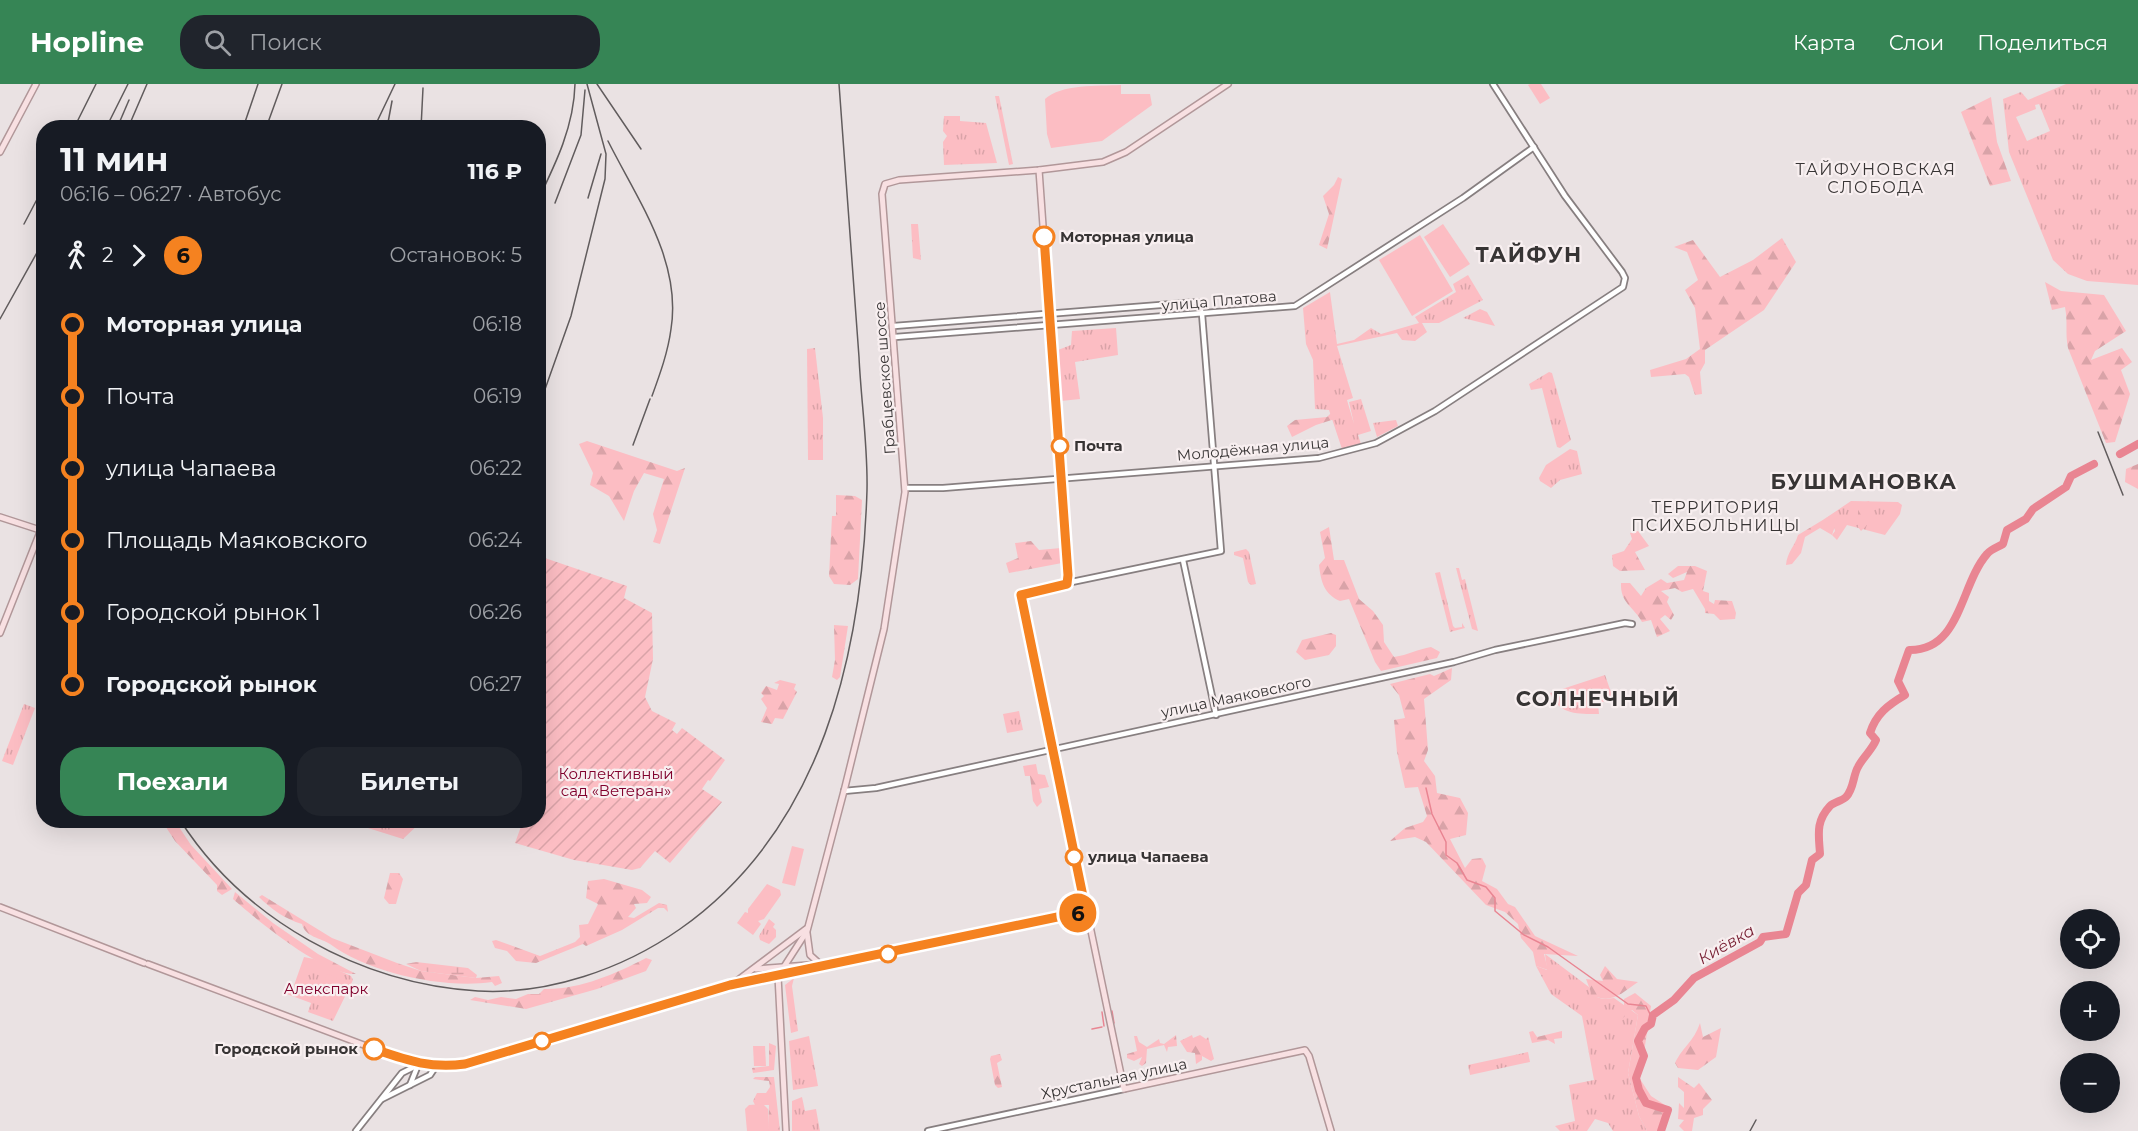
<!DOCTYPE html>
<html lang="ru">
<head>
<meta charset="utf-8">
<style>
	:root { --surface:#171b24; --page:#20242c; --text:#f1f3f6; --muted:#9ea1a6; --accent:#368555 }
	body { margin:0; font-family:Montserrat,sans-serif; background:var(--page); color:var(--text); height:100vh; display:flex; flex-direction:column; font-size:22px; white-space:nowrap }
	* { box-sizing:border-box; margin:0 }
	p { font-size:20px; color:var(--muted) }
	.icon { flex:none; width:33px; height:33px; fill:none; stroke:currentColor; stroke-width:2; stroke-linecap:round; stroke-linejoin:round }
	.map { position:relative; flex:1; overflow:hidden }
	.details { position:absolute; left:36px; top:36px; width:510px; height:708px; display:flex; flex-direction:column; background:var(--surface); border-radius:24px; box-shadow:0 6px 24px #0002 }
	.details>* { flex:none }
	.badge { padding:0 12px; border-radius:20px; font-size:21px; line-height:39px }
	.tools { position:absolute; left:2060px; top:825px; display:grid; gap:12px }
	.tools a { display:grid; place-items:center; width:60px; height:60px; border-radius:50%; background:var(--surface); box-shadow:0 6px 24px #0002; font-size:30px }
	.map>.badge { position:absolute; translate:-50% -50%; box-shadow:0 0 0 3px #fff }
	.legs { display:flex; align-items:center; gap:9px; height:66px; padding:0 24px; font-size:20px }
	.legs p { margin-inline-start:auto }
	.overview { display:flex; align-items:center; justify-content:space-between; height:102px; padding:0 24px }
	h1 { font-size:33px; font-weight:700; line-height:45px }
	.cta { display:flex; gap:12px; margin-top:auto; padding:12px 24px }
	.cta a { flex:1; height:69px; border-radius:24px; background:var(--accent); color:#fff; font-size:24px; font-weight:700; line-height:69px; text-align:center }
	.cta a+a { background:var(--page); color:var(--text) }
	ul { padding:0 24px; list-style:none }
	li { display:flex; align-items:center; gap:21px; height:72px; font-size:22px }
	li i { display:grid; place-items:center; width:9px; height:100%; margin:0 8px; background:currentColor }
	li i::after { content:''; width:15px; height:15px; margin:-8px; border:4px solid; border-radius:50%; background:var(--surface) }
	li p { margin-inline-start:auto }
	li:first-child i { background:linear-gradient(#0000 50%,currentColor 0) }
	li:last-child i { background:linear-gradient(currentColor 50%,#0000 0) }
	header { display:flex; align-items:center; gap:36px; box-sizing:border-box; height:84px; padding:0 30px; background:var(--accent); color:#fff }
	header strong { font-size:28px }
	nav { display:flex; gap:33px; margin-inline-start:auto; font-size:21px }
	.search { width:420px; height:54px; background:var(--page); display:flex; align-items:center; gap:15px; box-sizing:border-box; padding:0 21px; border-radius:24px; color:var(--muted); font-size:22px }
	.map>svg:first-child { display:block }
	.grass { fill:url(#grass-tufts); fill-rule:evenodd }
	.forest { fill:url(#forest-firs) }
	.wetland { fill:url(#wetland-marsh) }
	.garden { fill:url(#garden-furrows) }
	.pitch { fill:#fcbdc3 }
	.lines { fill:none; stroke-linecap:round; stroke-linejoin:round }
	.stream { stroke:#e98592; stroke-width:1.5 }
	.river { stroke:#e98592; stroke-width:8 }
	.minor-casing { stroke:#877f80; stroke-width:8 }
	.major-casing { stroke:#b19799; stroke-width:8 }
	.minor { stroke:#fff; stroke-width:4.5 }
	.major { stroke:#f8e0e2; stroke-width:5 }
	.rail { stroke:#615c5d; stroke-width:1.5 }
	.line-1-casing { stroke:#fff; stroke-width:14 }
	.line-1 { stroke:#f58220; stroke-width:9 }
	.stop-1-dot { fill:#fff; stroke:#f58220; stroke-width:3 }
	.labels { text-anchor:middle; stroke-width:4.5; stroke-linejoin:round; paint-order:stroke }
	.stop-label { font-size:15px; font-weight:bold; fill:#373434; stroke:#f8eff0; text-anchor:start }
	.street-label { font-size:15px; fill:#373434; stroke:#f8eff0 }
	.park-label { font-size:15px; fill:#80002c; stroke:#f8eff0 }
	.neighbourhood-label { font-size:16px; letter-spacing:1.5px; fill:#373434; stroke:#f8eff0 }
	.water-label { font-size:16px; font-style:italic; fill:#741b2f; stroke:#f8eff0 }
	.district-label { font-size:21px; font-weight:bold; letter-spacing:1.5px; fill:#373434; stroke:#f8eff0 }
</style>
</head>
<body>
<header>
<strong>Hopline</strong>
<div class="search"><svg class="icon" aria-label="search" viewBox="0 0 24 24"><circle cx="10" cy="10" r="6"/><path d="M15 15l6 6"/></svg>Поиск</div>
<nav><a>Карта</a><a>Слои</a><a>Поделиться</a></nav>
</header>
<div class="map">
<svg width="2138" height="1047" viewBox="0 0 2138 1047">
	<defs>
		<pattern id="grass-tufts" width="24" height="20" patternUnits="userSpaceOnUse" patternTransform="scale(1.5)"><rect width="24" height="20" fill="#fcbdc3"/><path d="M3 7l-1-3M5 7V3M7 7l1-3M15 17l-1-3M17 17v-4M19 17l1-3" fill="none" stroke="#d9a3a8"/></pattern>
		<pattern id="forest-firs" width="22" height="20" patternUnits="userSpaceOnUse" patternTransform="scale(1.5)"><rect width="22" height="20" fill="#fcbdc3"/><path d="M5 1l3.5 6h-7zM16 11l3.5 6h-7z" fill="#d9a3a8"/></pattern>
		<pattern id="wetland-marsh" width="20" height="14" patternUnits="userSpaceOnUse" patternTransform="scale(1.5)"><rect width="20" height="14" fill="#fcbdc3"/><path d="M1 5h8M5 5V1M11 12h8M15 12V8" fill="none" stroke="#d9a3a8"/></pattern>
		<pattern id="garden-furrows" width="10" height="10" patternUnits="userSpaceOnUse" patternTransform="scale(1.5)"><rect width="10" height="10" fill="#fcbdc3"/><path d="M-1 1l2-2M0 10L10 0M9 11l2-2" fill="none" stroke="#d9a3a8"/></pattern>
	</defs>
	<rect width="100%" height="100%" fill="#eae2e3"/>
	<g class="grass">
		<path d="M2066,0H2138V201L2087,197L2068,190L2053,176L2009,68L2003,15L2021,8L2028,16ZM2039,20L2050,47L2027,57L2016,33L2036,25L2035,21Z"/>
		<polygon points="995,12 999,12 1013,80 1009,81"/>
		<polygon points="944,32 960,32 960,37 986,39 997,79 944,81 943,58 947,52 943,47"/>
		<polygon points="911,140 918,140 921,176 913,174"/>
		<polygon points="1468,191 1483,216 1439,239 1422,239 1427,248 1415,257 1402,256 1397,249 1337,262 1353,314 1347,316 1354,340 1349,318 1361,315 1371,347 1358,351 1361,360 1342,365 1329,326 1315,325 1313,276 1306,260 1303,224 1330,208 1337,260 1354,256 1371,244 1381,250 1419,239 1415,233 1456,208 1453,200"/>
		<polygon points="1480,225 1487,228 1495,242 1463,234"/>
		<polygon points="1116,244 1118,271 1075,278 1080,315 1061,317 1058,266 1071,261 1072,247"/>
		<polygon points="815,264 823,334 823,376 808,376 807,265"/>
		<polygon points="1549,288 1552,289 1571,356 1560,364 1557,363 1542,304 1531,306 1529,300"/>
		<polygon points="1396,336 1398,342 1377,353 1373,339"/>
		<polygon points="1570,365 1577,367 1582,390 1560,396 1551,404 1540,397 1539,394 1546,381"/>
		<polygon points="1851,417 1898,418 1902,421 1900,430 1885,451 1847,441 1837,456 1832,451 1835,447 1831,432 1823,436"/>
		<polygon points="1246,465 1249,468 1256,500 1251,501 1248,498 1243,474 1234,471 1234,468"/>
		<polygon points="1456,484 1459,484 1462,496 1465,495 1478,547 1472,545"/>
		<polygon points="1440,488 1453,542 1455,544 1462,543 1462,539 1465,544 1450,548 1435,489"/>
		<path d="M1605,591L1613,614L1598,620L1599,630C1578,630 1559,631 1550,609Z"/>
		<polygon points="24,620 35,624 13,681 2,677"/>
		<polygon points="1019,627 1023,646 1007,649 1003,630"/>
		<polygon points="329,737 422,737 403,755 352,739"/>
		<polygon points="769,835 775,840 773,843 776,846 776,853 769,860 760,856 759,852"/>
		<path d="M1545,870L1589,903C1594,915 1602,916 1614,914L1638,931L1628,989L1639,1032L1647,1047H1613L1608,1039L1595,1035L1587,1047H1560L1555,1042L1575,1037L1569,1001L1594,996L1582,932L1551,910L1536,882L1547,886Z"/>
		<polygon points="304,873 314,875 351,892 353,896 333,937 308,928 311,919 284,909 285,905 292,907"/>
		<polygon points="794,894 792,902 798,947 791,949 785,901"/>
		<polygon points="809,952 818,1002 793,1006 789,957"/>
		<polygon points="1528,968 1530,978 1470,991 1468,981"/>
		<polygon points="802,1013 805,1027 816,1025 820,1047 792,1047 792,1017"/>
	</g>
	<g class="forest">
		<polygon points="1991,13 1997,58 2011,97 1990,102 1961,28"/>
		<polygon points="1338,93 1342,95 1327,165 1319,161 1329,130 1323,112 1334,101"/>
		<polygon points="1782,154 1796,178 1764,226 1705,266 1705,279 1700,288 1702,310 1695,311 1689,293 1685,290 1651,293 1650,286 1686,275 1700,265 1695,224 1685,206 1698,196 1687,168 1674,163 1693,156 1720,193 1753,176"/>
		<path d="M2045,198L2061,207L2104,211L2126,247L2095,267L2091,276L2122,264L2132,278L2121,286L2130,310L2115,358L2106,359L2068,264C2065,249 2068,238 2065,223L2052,226Z"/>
		<polygon points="1334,326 1341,333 1316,341 1292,353 1287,342 1295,336 1327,333"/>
		<polygon points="587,357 677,387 685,384 660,460 653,458 657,446 653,430 664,395 644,389 634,407 624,437 609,412 590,401 593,389 579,360"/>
		<polygon points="2138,380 2138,405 2125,398 2126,385"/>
		<polygon points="836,411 855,412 862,416 858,495 850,501 834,500 829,492 832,432 836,432"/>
		<polygon points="1869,417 1873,425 1866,432 1866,442 1861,447 1858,443 1858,426 1862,419"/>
		<path d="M1831,431L1836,439L1832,451L1820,444L1805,453L1801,469L1792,480L1786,481C1787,468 1795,462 1798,451Z"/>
		<path d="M1329,443L1334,476H1344L1359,515L1373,527L1383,541L1384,558L1394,573C1408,571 1418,565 1431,563L1440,568L1437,574L1381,587L1375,578L1349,515L1340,517C1324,510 1321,498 1319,481L1325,474L1320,448Z"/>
		<polygon points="1638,447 1649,462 1635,468 1645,486 1620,487 1613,482 1612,471 1624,467 1632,455 1630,449"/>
		<polygon points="1031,457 1039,466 1061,464 1062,479 1009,489 1006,479 1018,474 1015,459"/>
		<path d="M1678,482H1695L1707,487L1703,507L1709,509V517L1714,520L1715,516L1732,517L1736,529L1735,535L1720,536L1714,530L1705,529V525L1693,505L1682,508L1675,504L1661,507L1669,513L1667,518L1674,531L1671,536L1665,531L1660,535L1670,547L1657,553L1651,536L1642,538C1634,523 1620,519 1621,499H1630L1641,512L1646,504L1661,495L1667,499L1684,496L1687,488L1673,494L1668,490Z"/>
		<polygon points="834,541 848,542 840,593 837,596 832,593 835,576"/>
		<polygon points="1331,549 1336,551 1336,562 1329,571 1305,576 1296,568 1302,556"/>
		<polygon points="1452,584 1451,596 1424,615 1428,666 1424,677 1435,692 1437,709 1460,714 1468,729 1466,751 1450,755 1465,784 1472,775 1482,774 1486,782 1482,797 1497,805 1508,820 1515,823 1535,852 1578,872 1544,870 1548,886 1536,882 1533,868 1521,854 1518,840 1505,828 1486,821 1426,758 1415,753 1390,757 1405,744 1423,738 1427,732 1418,703 1405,704 1397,668 1394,636 1405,634 1399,611 1390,600 1430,590 1434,592"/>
		<polygon points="780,596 796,600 794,605 797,608 783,635 775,634 772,640 761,638 767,624 761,615 764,612 761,609 766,602 777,606 779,600 774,599"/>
		<polygon points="1036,680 1038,690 1045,691 1049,703 1039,705 1042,718 1037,723 1033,717 1030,692 1025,692 1023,682"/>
		<polygon points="162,737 175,737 191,761 232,805 222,811 217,807 217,801 175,757"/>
		<polygon points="390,789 399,789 403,795 396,820 389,820 384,814"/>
		<polygon points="604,795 642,806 651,813 647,819 634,820 636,824 628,833 634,834 659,819 667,821 668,828 664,824 658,824 622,846 586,862 583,860 536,879 516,877 507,867 495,864 492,857 496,856 540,872 575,858 580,853 579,841 588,840 598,820 586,814 588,797"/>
		<path d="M235,808L273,839L318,870L356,890C324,892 257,836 233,815Z"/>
		<path d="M262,811L332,854L397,879L421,887L476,894L499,892L502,899L495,902L492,898C443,905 369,889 330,860C321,854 305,853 302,840C285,835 271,825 259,813Z"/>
		<path d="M646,874L652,876L646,887L597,905L526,925L470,916L475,913L488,916L501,913L516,915L528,910H539L544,905C579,906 615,890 646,874Z"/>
		<path d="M1605,882L1617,895L1638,898C1622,909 1611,921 1592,911L1586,895L1603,897L1600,891Z"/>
		<polygon points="1635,909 1651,922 1640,995 1651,1012 1668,1023 1661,1047 1647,1047 1639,1032 1628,989 1638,931 1632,926 1618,938 1617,927 1624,924 1624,915"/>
		<path d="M1700,939L1703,953L1721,944L1716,973L1698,986L1678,984L1675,979C1684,961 1693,959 1700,939Z"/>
		<polygon points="1533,947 1537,953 1562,947 1562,954 1554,955 1555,960 1548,956 1532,959 1529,948"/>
		<polygon points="1176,951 1177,962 1168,963 1167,968 1164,961 1147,965 1146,979 1142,982 1139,980 1142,973 1134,977 1127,974 1127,970 1137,967 1134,952 1137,952 1139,958 1147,963 1159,955 1160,959 1164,960"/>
		<polygon points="1192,951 1193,954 1200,951 1206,955 1208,953 1214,975 1211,977 1202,972 1202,976 1196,980 1195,969 1187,968 1180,957"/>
		<polygon points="769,959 776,962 774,986 753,989 752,984 769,982"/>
		<polygon points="1000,970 1002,976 997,979 1002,1003 998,1004 995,1001 990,975 991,972"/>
		<polygon points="755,993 774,993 780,1047 768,1047 769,1021 755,1021 753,1017 757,1009 766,1009 770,1003 769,997 753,995"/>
		<polygon points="1678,993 1694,1004 1699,999 1712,1016 1703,1025 1703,1031 1694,1034 1692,1047 1684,1047 1679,1042 1684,1036 1678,1035 1679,1019 1684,1024 1684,1008 1678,1003"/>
	</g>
	<polygon class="wetland" points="416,878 468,884 477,891 476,894 421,887 406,880"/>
	<polygon class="garden" points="539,472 627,502 624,514 652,529 653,575 645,613 652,627 676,639 672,646 677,650 682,644 725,676 710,697 708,696 702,705 722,718 670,779 655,767 640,784 632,786 574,776 515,759 523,737 538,736"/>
	<g class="pitch">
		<polygon points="1530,0 1541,0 1550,14 1540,20 1528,1"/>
		<path d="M1121,1V10H1150L1152,21L1102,57L1051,64L1047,50L1045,15C1061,0 1098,2 1121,1Z"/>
		<polygon points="1443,140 1470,180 1450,193 1424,153"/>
		<polygon points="1420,151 1453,207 1412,232 1379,176"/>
		<polygon points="792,762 804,765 795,802 782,799"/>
		<polygon points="767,800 780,806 781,811 764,835 758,837 761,840 753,851 737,839 745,828 748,829 748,825"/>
		<polygon points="327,890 351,900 346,912 323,903"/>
		<polygon points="753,962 765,962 766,982 754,982"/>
		<polygon points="763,1020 768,1025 769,1047 747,1047 745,1025 749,1021"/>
	</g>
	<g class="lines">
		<g class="stream">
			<polyline points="1426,704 1432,730 1446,758 1446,771 1457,779 1467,796 1486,803 1495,814 1495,827 1524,851 1548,863 1628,920 1646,922 1652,934"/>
			<polyline points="1112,927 1114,939"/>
			<polyline points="1102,928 1104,942"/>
			<polyline points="1092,945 1102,943"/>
		</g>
		<g class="river">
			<polyline points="2120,370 2138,360"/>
			<path d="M1661,1047L1668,1026L1646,1019L1639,1006L1636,994L1644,972L1638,957L1645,944L1651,940L1653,931L1674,916L1694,894L1760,858L1763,853L1786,850L1798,809L1806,801L1812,776L1820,770C1819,752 1815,738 1830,722C1834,718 1842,717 1846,713C1854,705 1853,691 1858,683C1863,673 1872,666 1876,656L1870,649C1876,630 1888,621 1905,611L1898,597L1909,566C1961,567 1960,501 1987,470C1991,465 1998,463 2003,460L2007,446L2026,435L2033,425L2066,403L2071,392L2094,380"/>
		</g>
		<defs>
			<g id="minor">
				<polyline points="894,242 1198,218 1202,230 1221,467 1067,499"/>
				<polyline points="895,253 1295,222 1463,114 1534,63"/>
				<polyline points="905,404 943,404 1319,374 1376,359 1435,327 1623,203 1625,194 1622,188 1565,112 1493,0"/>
				<polyline points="1183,476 1216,631"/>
				<polyline points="844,707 876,704 1454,578 1495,566 1625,539 1632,540"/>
				<polyline points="410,1001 418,981"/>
				<polyline points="382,1015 430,991 436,982"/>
				<polyline points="356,1047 402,989 418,981"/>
				<polyline points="928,1047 1124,1005"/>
			</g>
			<g id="major">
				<polyline points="0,68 36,0"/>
				<polyline points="1039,86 1068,491 1067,499 1021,511 1124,1005 1305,966 1309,972 1331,1047"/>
				<polyline points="0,433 40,446"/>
				<polyline points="0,549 44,438"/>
				<polyline points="0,823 144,879"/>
				<polyline points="807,849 810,871 820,880"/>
				<polyline points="148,880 409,978 428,982 452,982 730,901 1086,827"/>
				<polyline points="756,885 821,880"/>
				<polyline points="734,899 806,845"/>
				<polyline points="786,1047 778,892 807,847 844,707 884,545 905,408 882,110 885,100 899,96 1039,86 1103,78 1126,68 1228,0"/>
			</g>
		</defs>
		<use href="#minor" class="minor-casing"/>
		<use href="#major" class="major-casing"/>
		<use href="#minor" class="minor"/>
		<use href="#major" class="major"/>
		<g class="rail">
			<polyline points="597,0 641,65"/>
			<polyline points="74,44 96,0"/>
			<polyline points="106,44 128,0"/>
			<polyline points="117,44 129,16"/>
			<polyline points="128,44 147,0"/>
			<polyline points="243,44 258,0"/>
			<polyline points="266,44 282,0"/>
			<polyline points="374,44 395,0"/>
			<polyline points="387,44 392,17"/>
			<polyline points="421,44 423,4"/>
			<path d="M608,57C637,115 682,177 671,245C668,268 660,290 652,312"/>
			<polyline points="588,114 601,70"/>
			<path d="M538,116C556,79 574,42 575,0"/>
			<polyline points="555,119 581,51 585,6"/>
			<polyline points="24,140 44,102"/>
			<polyline points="0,235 44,156"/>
			<polyline points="538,325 571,232 605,95 606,70 587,0"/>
			<polyline points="2098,348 2123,411"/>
			<polyline points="633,361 650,315"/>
			<path d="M180,736C244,836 361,900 478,907C548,911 623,885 680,845C822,745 862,571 867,406C868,362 861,317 859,273C853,182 846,91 839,0"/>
			<polyline points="1750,1047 1756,1036"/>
		</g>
	</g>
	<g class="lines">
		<defs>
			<path id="line-1" d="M374,965C406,976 430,985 465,980L730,901L1086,827L1021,511L1067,500L1068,491L1044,153"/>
		</defs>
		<use href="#line-1" class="line-1-casing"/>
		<use href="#line-1" class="line-1"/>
	</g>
	<g class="stop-1-dot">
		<circle cx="1044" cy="153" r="10"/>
		<circle cx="1060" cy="362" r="8"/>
		<circle cx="1074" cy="773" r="8"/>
		<circle cx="888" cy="870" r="8"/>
		<circle cx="542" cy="957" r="8"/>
		<circle cx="374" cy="965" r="10"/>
	</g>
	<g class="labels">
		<g class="stop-label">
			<text x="1060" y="158">Моторная улица</text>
			<text x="1074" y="367">Почта</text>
			<text x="1088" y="778">улица Чапаева</text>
			<text x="358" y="970" text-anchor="end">Городской рынок</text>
		</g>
		<g class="street-label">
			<text transform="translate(1219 217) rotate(-5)" y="5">улица Платова</text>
			<text transform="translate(885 294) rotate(-94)" y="5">Грабцевское шоссе</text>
			<text transform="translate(1253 365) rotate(-5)" y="5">Молодёжная улица</text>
			<text transform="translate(1236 613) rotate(-12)" y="5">улица Маяковского</text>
			<text transform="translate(1114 995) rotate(-12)" y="5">Хрустальная улица</text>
		</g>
		<g class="park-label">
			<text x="616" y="695">Коллективный<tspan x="616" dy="17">сад «Ветеран»</tspan></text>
			<text x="326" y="910">Алекспарк</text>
		</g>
		<g class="neighbourhood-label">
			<text x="1876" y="91">ТАЙФУНОВСКАЯ<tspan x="1876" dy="18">СЛОБОДА</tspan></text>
			<text x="1716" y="429">ТЕРРИТОРИЯ<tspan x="1716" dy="18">ПСИХБОЛЬНИЦЫ</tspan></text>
		</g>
		<g class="water-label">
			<text transform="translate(1726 860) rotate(-30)" y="6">Киёвка</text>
		</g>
		<g class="district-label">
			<text x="1529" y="178">ТАЙФУН</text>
			<text x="1864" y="405">БУШМАНОВКА</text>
			<text x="1598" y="622">СОЛНЕЧНЫЙ</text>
		</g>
	</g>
</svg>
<div class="tools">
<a><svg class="icon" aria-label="locate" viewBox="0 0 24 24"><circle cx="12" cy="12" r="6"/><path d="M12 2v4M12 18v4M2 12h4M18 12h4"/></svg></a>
<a>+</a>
<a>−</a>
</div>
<b class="badge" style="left:1078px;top:829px;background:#f58220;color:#111">6</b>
<section class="details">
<div class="overview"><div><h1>11 мин</h1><p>06:16 – 06:27 · Автобус</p></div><b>116 ₽</b></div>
<div class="legs"><svg class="icon" aria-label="walk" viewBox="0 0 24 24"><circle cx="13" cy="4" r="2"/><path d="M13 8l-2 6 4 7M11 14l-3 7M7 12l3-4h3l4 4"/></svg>2<svg class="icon" aria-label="forward" viewBox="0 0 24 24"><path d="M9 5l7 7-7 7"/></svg><b class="badge" style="background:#f58220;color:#111">6</b><p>Остановок: 5</p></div>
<ul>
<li><i style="color:#f58220"></i><b>Моторная улица</b><p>06:18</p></li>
<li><i style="color:#f58220"></i><span>Почта</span><p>06:19</p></li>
<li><i style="color:#f58220"></i><span>улица Чапаева</span><p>06:22</p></li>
<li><i style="color:#f58220"></i><span>Площадь Маяковского</span><p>06:24</p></li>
<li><i style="color:#f58220"></i><span>Городской рынок 1</span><p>06:26</p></li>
<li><i style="color:#f58220"></i><b>Городской рынок</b><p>06:27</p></li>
</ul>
<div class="cta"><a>Поехали</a><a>Билеты</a></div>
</section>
</div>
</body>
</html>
